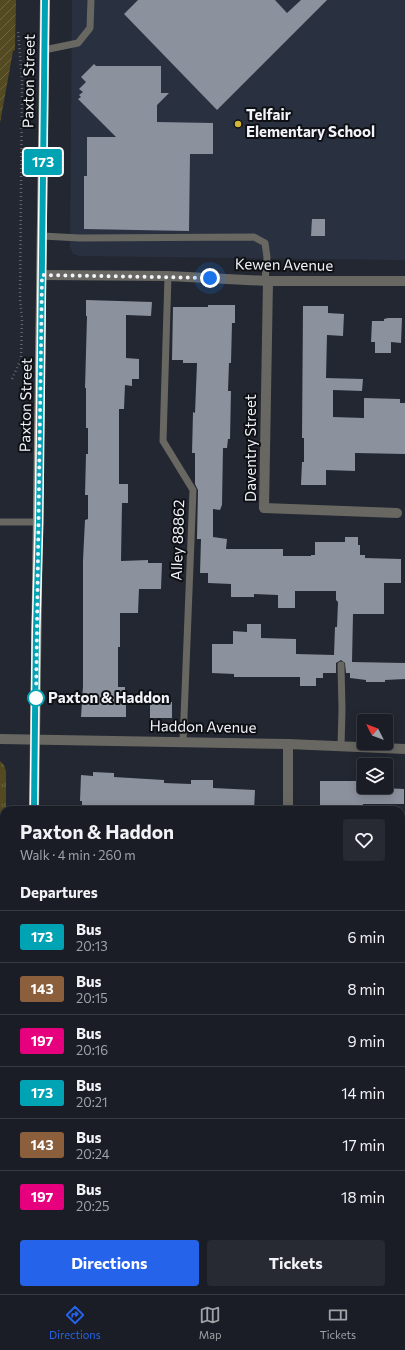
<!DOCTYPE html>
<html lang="en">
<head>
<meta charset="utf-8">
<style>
	:root { --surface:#1a1d25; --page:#272a32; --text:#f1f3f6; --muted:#9fa2a7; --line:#383b42; --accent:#2563eb }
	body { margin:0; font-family:Commissioner,sans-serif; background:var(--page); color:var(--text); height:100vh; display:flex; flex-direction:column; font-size:15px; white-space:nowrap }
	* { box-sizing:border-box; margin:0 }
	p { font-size:13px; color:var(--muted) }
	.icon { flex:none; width:22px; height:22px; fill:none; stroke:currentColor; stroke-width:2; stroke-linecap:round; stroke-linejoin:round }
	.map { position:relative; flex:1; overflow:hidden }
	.details { position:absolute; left:0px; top:806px; width:405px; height:488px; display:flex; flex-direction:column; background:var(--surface); border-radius:12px 12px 0 0; box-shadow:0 2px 10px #0003,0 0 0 1px var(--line) }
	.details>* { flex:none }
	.badge { padding:0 8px; border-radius:3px; font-size:14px; line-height:26px }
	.needle { width:26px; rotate:312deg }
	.buttons { position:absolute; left:357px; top:714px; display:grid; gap:8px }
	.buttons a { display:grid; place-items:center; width:36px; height:36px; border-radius:4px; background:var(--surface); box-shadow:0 2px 10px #0003,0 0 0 1px var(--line); font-size:20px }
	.you { position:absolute; width:20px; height:20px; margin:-10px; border:3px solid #fff; border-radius:50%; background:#1a73e8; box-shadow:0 0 0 6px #1a73e833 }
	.map>.badge { position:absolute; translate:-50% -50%; box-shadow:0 0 0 2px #fff }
	h2 { padding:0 20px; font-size:15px; line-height:36px }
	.round { display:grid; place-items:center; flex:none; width:42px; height:42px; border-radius:4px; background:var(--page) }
	.head { display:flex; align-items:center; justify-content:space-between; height:68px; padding:0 20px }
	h1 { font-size:19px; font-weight:700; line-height:30px }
	.action { display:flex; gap:8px; margin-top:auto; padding:8px 20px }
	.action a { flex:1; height:46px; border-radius:4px; background:var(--accent); color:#fff; font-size:16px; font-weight:700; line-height:46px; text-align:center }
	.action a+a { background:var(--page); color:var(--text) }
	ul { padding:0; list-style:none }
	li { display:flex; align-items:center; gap:12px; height:52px; padding:0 20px; border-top:1px solid var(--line) }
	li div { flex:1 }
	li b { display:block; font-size:15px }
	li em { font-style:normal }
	li .badge { min-width:44px; font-weight:700; text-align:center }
	.menu { display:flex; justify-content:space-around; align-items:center; height:56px; border-top:1px solid var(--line); background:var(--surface); font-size:11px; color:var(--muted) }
	.menu a { display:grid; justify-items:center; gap:2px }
	.menu .current { color:var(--accent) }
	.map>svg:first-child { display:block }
	.built { fill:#293140 }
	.park { fill:url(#park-tufts) }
	.garden { fill:url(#garden-furrows) }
	.building { fill:#8b919d }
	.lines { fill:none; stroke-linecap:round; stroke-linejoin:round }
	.path { stroke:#61656e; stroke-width:2.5; stroke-dasharray:1 3; stroke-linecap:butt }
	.lane { stroke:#686762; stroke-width:7 }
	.street { stroke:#686762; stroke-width:10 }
	.secondary { stroke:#8e8c83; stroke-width:10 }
	.line-casing { stroke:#fff; stroke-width:9 }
	.line { stroke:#00a3b4; stroke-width:6 }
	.walk { stroke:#f0f3fa; stroke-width:4; stroke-dasharray:0 7.2 }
	.poi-dot { fill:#d3b635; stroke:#0e1014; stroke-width:1.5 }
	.stop-dot { fill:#fff; stroke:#00a3b4; stroke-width:2 }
	.labels { text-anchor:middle; stroke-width:4; stroke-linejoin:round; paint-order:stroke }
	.street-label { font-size:15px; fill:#f0f3fa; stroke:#0e1014 }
	.poi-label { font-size:15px; font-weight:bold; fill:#f0f3fa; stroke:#0e1014; text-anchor:start }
	.stop-label { font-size:15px; font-weight:bold; fill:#f0f3fa; stroke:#0e1014; text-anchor:start }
</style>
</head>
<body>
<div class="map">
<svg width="405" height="1294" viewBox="0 0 405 1294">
	<defs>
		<pattern id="park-tufts" width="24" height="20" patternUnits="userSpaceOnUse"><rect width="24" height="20" fill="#544a22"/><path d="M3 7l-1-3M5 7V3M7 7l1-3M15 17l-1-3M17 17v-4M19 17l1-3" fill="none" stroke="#6d6543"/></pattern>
		<pattern id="garden-furrows" width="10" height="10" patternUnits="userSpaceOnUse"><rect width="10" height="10" fill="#544a22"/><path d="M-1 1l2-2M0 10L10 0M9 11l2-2" fill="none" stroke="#6d6543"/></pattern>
	</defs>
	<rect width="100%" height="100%" fill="#222731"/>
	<polygon class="built" points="72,0 405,0 405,260 80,256 73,254 70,247"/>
	<polygon class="park" points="0,761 4,765 6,771 6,810 4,810 4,971 0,1294"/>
	<g class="garden">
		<polygon points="0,0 16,0 15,50 13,51 0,123"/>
		<rect x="0" y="964" width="4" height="24"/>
	</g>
	<g class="building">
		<polygon points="138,0 275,0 287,13 301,0 327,0 217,110 124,14"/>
		<polygon points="94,64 96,66 161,66 161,93 169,93 157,105 157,122 213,123 213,154 190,154 189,231 84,229 84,176 87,176 87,137 116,137 78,99 81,97 79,95 83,92 79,89 86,82 81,77"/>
		<polygon points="312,219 325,219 325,236 311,236"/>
		<polygon points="86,300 152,302 151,316 126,315 126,358 139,359 139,379 132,379 132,386 125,385 124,409 119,409 119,484 128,484 128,503 122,503 121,561 148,560 148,563 162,563 161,589 139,589 138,613 120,613 120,647 118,647 118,687 125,687 125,697 126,697 126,717 81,717 83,686 83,560 85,520 88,519 88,495 85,495 86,454 88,454 88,428 86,428 86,388 85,388 87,316 86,316"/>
		<polygon points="208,305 235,305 235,323 232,323 231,363 229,363 228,391 231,391 230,439 228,439 227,448 223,448 222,505 220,510 213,509 213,537 227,539 226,549 283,549 283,556 311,556 311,555 315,555 315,542 345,542 345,537 358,537 358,545 360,545 360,555 365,555 365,558 401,559 401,583 384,583 384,614 353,614 352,662 405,663 405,679 385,680 385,682 366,682 366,680 350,678 350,673 346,673 345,663 341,660 336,663 336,673 323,673 323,678 316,678 316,686 300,686 300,677 234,677 234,674 212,673 212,644 233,644 233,631 247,632 247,624 261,624 261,638 296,639 296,654 334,655 335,627 337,627 338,602 336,600 336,591 295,591 295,608 278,608 278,595 254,594 254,597 231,597 231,584 208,583 208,573 200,573 201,539 197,539 198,490 195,484 195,453 192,453 193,412 195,413 197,363 183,363 183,360 172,360 173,307 208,307"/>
		<polygon points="303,306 328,306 328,313 344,314 343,336 327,335 326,378 363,379 362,391 333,390 333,417 364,418 364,398 400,399 400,403 405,403 405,454 355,453 355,471 326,470 326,485 301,485 302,462 304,462 304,438 302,438"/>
		<polygon points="388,318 402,318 401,343 391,342 391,353 375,353 375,342 371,342 372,321 384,321 384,319"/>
		<rect x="150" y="702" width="22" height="16"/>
		<polygon points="93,772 114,773 114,777 164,780 164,783 191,784 191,780 213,780 213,788 255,790 254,810 91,809 91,806 82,806 82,801 80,801 81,775 93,776"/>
		<polygon points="320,781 363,781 364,787 404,789 404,804 363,804 363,806 344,806 344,810 330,810 330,808 320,807"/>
	</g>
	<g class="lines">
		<g class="path">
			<polyline points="12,379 21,359 22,319 20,299 22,80 18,31"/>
			<polyline points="0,927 4,928"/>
			<polyline points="0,1145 4,1146"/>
		</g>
		<g class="lane">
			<polyline points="44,50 78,43 90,28 91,0"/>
			<polyline points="42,236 80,238 254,237 265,243 267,257 265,281"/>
			<polyline points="168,276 163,441 193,490 183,742"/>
			<polyline points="0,522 39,522"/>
			<polyline points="341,746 342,710 341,665"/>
			<polyline points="0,954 4,954"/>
			<polyline points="0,1119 4,1119"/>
		</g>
		<g class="street">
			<polyline points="42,275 168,276 268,281 405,281"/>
			<polyline points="268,281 264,508 397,513"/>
			<polyline points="0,739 288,744 405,749"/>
			<polyline points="288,810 288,744"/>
			<polyline points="401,1209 405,1209"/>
			<polyline points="283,1294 283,1290"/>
		</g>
		<g class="secondary">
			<path d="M34,810C38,540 42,270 45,0"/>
			<polyline points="29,1294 29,1290"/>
		</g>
	</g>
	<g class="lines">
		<defs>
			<polyline id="line" points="34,810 36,630 39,522 45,0"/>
		</defs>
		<use href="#line" class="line-casing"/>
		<use href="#line" class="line"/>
		<polyline class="walk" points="36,698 42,275 210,278"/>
	</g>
	<circle class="poi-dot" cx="238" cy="124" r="4"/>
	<circle class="stop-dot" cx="36" cy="698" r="8"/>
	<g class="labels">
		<g class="street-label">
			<text transform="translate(29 81) rotate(-89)" y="5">Paxton Street</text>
			<text transform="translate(284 265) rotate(1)" y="5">Kewen Avenue</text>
			<text transform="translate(26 405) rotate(-89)" y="5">Paxton Street</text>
			<text transform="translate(251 448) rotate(-90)" y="5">Daventry Street</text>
			<text transform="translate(178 540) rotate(-88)" y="5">Alley 88862</text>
			<text transform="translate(203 727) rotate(1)" y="5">Haddon Avenue</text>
		</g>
		<g class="poi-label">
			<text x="246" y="120">Telfair<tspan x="246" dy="17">Elementary School</tspan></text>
		</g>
		<g class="stop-label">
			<text x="48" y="703">Paxton &amp; Haddon</text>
		</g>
	</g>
</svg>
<div class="buttons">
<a><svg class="needle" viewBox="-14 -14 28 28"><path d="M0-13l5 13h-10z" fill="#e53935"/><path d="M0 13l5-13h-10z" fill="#9fa2a7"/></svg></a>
<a><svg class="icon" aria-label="layers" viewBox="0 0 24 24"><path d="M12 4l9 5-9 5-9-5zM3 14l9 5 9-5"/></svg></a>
</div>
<div class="you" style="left:210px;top:278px"></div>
<b class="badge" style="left:43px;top:162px;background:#00a3b4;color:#fff">173</b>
<section class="details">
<div class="head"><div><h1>Paxton &amp; Haddon</h1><p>Walk · 4 min · 260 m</p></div><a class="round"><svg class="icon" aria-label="heart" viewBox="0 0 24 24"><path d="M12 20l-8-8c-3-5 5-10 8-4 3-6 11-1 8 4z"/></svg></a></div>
<h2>Departures</h2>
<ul>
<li><span class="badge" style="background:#00a3b4;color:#fff">173</span><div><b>Bus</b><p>20:13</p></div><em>6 min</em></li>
<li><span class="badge" style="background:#8b5e3c;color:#fff">143</span><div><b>Bus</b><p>20:15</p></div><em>8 min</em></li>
<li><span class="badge" style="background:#e6007e;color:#fff">197</span><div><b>Bus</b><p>20:16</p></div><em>9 min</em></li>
<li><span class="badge" style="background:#00a3b4;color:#fff">173</span><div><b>Bus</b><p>20:21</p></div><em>14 min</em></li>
<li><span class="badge" style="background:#8b5e3c;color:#fff">143</span><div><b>Bus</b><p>20:24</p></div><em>17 min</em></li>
<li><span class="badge" style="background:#e6007e;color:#fff">197</span><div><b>Bus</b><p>20:25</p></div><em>18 min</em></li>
</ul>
<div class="action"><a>Directions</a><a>Tickets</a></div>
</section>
</div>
<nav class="menu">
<a class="current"><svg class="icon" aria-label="directions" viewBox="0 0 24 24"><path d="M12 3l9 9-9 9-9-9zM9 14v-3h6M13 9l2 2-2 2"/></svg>Directions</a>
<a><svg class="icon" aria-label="map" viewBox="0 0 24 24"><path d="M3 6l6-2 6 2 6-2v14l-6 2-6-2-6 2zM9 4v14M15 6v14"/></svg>Map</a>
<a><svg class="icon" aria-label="tickets" viewBox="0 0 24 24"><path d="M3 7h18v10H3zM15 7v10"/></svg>Tickets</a>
</nav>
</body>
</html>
